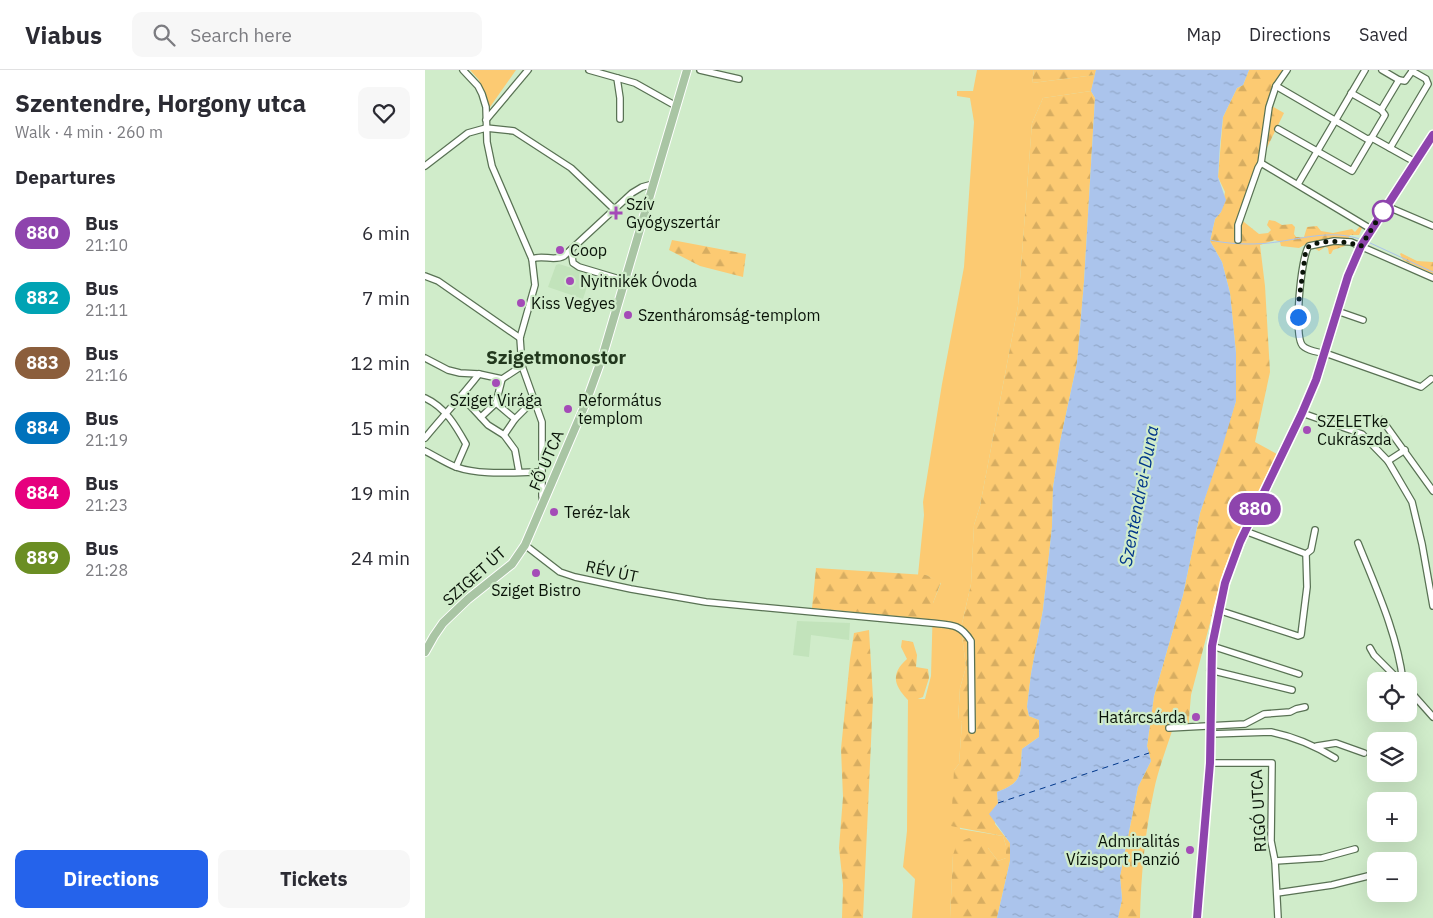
<!DOCTYPE html>
<html lang="en">
<head>
<meta charset="utf-8">
<style>
	:root { --surface:#fff; --page:#f7f7f7; --text:#2b2b33; --muted:#7c7c81; --line:#e1e1e2; --accent:#2563eb }
	body { margin:0; font-family:"IBM Plex Sans",sans-serif; background:var(--page); color:var(--text); height:100vh; display:flex; flex-direction:column; font-size:19px; white-space:nowrap }
	* { box-sizing:border-box; margin:0 }
	p { font-size:16px; color:var(--muted) }
	.icon { flex:none; width:28px; height:28px; fill:none; stroke:currentColor; stroke-width:2; stroke-linecap:round; stroke-linejoin:round }
	.map { position:relative; flex:1; overflow:hidden }
	.drawer { display:flex; flex-direction:column; background:var(--surface); width:425px }
	.drawer>* { flex:none }
	.badge { padding:0 10px; border-radius:16px; font-size:18px; line-height:32px }
	.tools { position:absolute; left:942px; top:602px; display:grid; gap:10px }
	.tools a { display:grid; place-items:center; width:50px; height:50px; border-radius:10px; background:var(--surface); box-shadow:0 5px 20px #0002; font-size:25px }
	.you { position:absolute; width:25px; height:25px; margin:-12px; border:4px solid #fff; border-radius:50%; background:#1a73e8; box-shadow:0 0 0 8px #1a73e833 }
	.map>.badge { position:absolute; translate:-50% -50%; box-shadow:0 0 0 2px #fff }
	h2 { padding:0 15px; font-size:19px; line-height:45px }
	.round { display:grid; place-items:center; flex:none; width:52px; height:52px; border-radius:10px; background:var(--page) }
	.overview { display:flex; align-items:center; justify-content:space-between; height:85px; padding:0 15px }
	h1 { font-size:24px; font-weight:700; line-height:38px }
	.cta { display:flex; gap:10px; margin-top:auto; padding:10px 15px }
	.cta a { flex:1; height:58px; border-radius:10px; background:var(--accent); color:#fff; font-size:20px; font-weight:700; line-height:58px; text-align:center }
	.cta a+a { background:var(--page); color:var(--text) }
	ul { padding:0; list-style:none }
	li { display:flex; align-items:center; gap:15px; height:65px; padding:0 15px }
	li div { flex:1 }
	li b { display:block; font-size:19px }
	li em { font-style:normal }
	li .badge { min-width:55px; font-weight:700; text-align:center }
	header { display:flex; align-items:center; gap:30px; box-sizing:border-box; height:70px; padding:0 25px; background:var(--surface); border-bottom:1px solid var(--line) }
	header strong { font-size:24px }
	nav { display:flex; gap:28px; margin-inline-start:auto; font-size:18px }
	.search { width:350px; height:45px; background:var(--page); display:flex; align-items:center; gap:12px; box-sizing:border-box; padding:0 18px; border-radius:10px; color:var(--muted); font-size:19px }
	main { display:flex; flex:1; min-height:0 }
	.map>svg:first-child { display:block }
	.built { fill:#c2e3bb }
	.green { fill:#fcca72 }
	.forest { fill:url(#forest-firs) }
	.water { fill:url(#water-ripples) }
	.lines { fill:none; stroke-linecap:round; stroke-linejoin:round }
	.stream { stroke:#abc4ec; stroke-width:1 }
	.ferry { stroke:#00368a; stroke-width:1; stroke-dasharray:6 5; stroke-linecap:butt }
	.minor-casing { stroke:#597254; stroke-width:8 }
	.major-casing { stroke:#fff; stroke-width:10 }
	.minor { stroke:#fff; stroke-width:5.5 }
	.major { stroke:#a9c5a4; stroke-width:8 }
	.line-casing { stroke:#fff; stroke-width:11 }
	.line { stroke:#8e44ad; stroke-width:8 }
	.walk { stroke:#091308; stroke-width:5; stroke-dasharray:0 9 }
	.stop-dot { fill:#fff; stroke:#8e44ad; stroke-width:2.5 }
	.poi-dot { fill:#a44bb7; stroke:#d0ecca; stroke-width:2 }
	.labels { text-anchor:middle; stroke-width:4.5; stroke-linejoin:round; paint-order:stroke }
	.poi-label { font-size:16px; fill:#091308; stroke:#d0ecca; text-anchor:start }
	.street-label { font-size:16px; fill:#091308; stroke:#d0ecca }
	.water-label { font-size:18px; font-style:italic; fill:#00368a; stroke:#d0ecca }
	.quarter-label { font-size:19px; font-weight:bold; fill:#22381d; stroke:#d0ecca }
</style>
</head>
<body>
<header>
<strong>Viabus</strong>
<div class="search"><svg class="icon" aria-label="search" viewBox="0 0 24 24"><circle cx="10" cy="10" r="6"/><path d="M15 15l6 6"/></svg>Search here</div>
<nav><a>Map</a><a>Directions</a><a>Saved</a></nav>
</header>
<main>
<section class="drawer">
<div class="overview"><div><h1>Szentendre, Horgony utca</h1><p>Walk · 4 min · 260 m</p></div><a class="round"><svg class="icon" aria-label="heart" viewBox="0 0 24 24"><path d="M12 20l-8-8c-3-5 5-10 8-4 3-6 11-1 8 4z"/></svg></a></div>
<h2>Departures</h2>
<ul>
<li><span class="badge" style="background:#8e44ad;color:#fff">880</span><div><b>Bus</b><p>21:10</p></div><em>6 min</em></li>
<li><span class="badge" style="background:#00a3b4;color:#fff">882</span><div><b>Bus</b><p>21:11</p></div><em>7 min</em></li>
<li><span class="badge" style="background:#8b5e3c;color:#fff">883</span><div><b>Bus</b><p>21:16</p></div><em>12 min</em></li>
<li><span class="badge" style="background:#0072bc;color:#fff">884</span><div><b>Bus</b><p>21:19</p></div><em>15 min</em></li>
<li><span class="badge" style="background:#e6007e;color:#fff">884</span><div><b>Bus</b><p>21:23</p></div><em>19 min</em></li>
<li><span class="badge" style="background:#6b8e23;color:#fff">889</span><div><b>Bus</b><p>21:28</p></div><em>24 min</em></li>
</ul>
<div class="cta"><a>Directions</a><a>Tickets</a></div>
</section>
<div class="map">
<svg width="1008" height="848" viewBox="0 0 1008 848">
	<defs>
		<pattern id="forest-firs" width="22" height="20" patternUnits="userSpaceOnUse" patternTransform="scale(1.25)"><rect width="22" height="20" fill="#fcca72"/><path d="M5 1l3.5 6h-7zM16 11l3.5 6h-7z" fill="#d7ad61"/></pattern>
		<pattern id="water-ripples" width="26" height="14" patternUnits="userSpaceOnUse" patternTransform="scale(1.25)"><rect width="26" height="14" fill="#abc4ec"/><path d="M2 4q2-2 4 0t4 0M15 11q2-2 4 0t4 0" fill="none" stroke="#92a8c9"/></pattern>
	</defs>
	<rect width="100%" height="100%" fill="#d0ecca"/>
	<g class="built">
		<polygon points="134,194 166,204 158,229 123,217 131,195"/>
		<polygon points="372,551 425,553 424,570 386,565 384,587 368,585"/>
	</g>
	<g class="green">
		<polygon points="45,0 91,0 65,37 63,37 54,10"/>
		<polygon points="552,0 609,0 607,13 670,5 666,21 618,28 607,53 593,236 555,436 549,455 546,514 536,558 541,597 535,618 533,649 537,652 534,694 529,700 535,759 578,766 581,776 581,788 573,791 563,778 528,785 525,848 487,848 490,809 478,797 482,761 483,629 500,629 506,606 508,533 516,513 501,505 493,505 499,445 498,432 517,314 539,197 549,52 545,28 532,26 532,21 548,21"/>
	</g>
	<g class="forest">
		<polygon points="609,0 671,0 670,5 607,13"/>
		<path d="M824,0H864L846,31L845,35L859,43L836,90L814,148L834,164L843,163L846,160L842,155L844,150L850,151L857,155L867,154L870,157L869,164L871,167H879L882,157L892,156L896,161L908,163L927,159L930,162L935,156L937,158L934,165H925L920,176L908,180L906,184H904L903,178L900,177L894,181L881,174L874,178L856,176L855,172L850,170L835,175L840,216L845,302L830,372L852,384L810,472L789,538L766,625L763,661H747C741,680 733,700 729,720C720,762 716,805 715,848H693L697,829L695,806L713,717L726,691L722,676L729,626L758,525L775,443L811,331V283L805,223L797,192L785,171L790,149L796,142L800,122L793,107L798,47L812,18L818,15Z"/>
		<path d="M666,21L670,28L659,212L652,293L635,372L628,418L627,457L618,540L606,604L602,637L604,646L614,650V667L597,679C595,704 599,712 572,722L573,733L570,754L585,773V791L572,848H525L528,785L532,773L544,768L563,778L573,791L581,788V776L578,766L526,756L529,700L534,694L537,652L533,650L535,618L541,597L536,558L546,514L549,455L555,436L593,236L607,53L618,28Z"/>
		<polygon points="247,170 321,184 318,207 275,196 244,180"/>
		<polygon points="976,183 992,191 1008,192 1008,204 978,190 975,184"/>
		<polygon points="391,498 501,505 516,512 508,533 510,550 387,538"/>
		<polygon points="444,560 448,628 438,848 417,848 418,815 414,778 418,727 416,679 425,589 429,563"/>
		<path d="M477,570L488,572L492,585L491,597L503,599L504,608L498,627L485,632C470,617 464,605 482,589L476,577Z"/>
	</g>
	<path class="water" d="M671,0H824L818,15L812,18L798,47L795,75L793,107L801,130L796,142L790,149L785,171L797,192L805,223L811,283V331L797,378L775,443L758,525L729,626L722,676L726,691L713,717L695,806L697,829L693,848H572L585,791V773L564,744L573,733L572,722C599,712 595,704 597,679L614,667V650L604,646L602,637L606,604L618,540L627,457L628,418L635,372L652,293L659,212L670,28L666,21Z"/>
	<g class="lines">
		<g class="stream">
			<path d="M785,170C803,174 825,175 844,173C872,170 909,158 937,170"/>
			<polyline points="943,172 1008,202"/>
		</g>
		<polyline class="ferry" points="573,733 724,683"/>
		<defs>
			<g id="minor">
				<polyline points="38,0 53,16 57,24 61,37 62,72 67,96 107,189 110,215 95,268 97,296 117,352 117,426 118,432"/>
				<polyline points="164,0 210,13 251,36"/>
				<polyline points="275,0 314,9"/>
				<polyline points="957,0 974,10"/>
				<polyline points="192,8 195,28 195,49"/>
				<polyline points="851,16 942,69 947,68 990,92"/>
				<polyline points="956,40 974,10 980,11 988,0"/>
				<polyline points="61,50 103,0"/>
				<polyline points="853,59 927,101 960,45 956,40 926,23"/>
				<polyline points="965,78 1003,14 1001,9 987,1"/>
				<polyline points="836,93 946,159"/>
				<polyline points="0,96 43,63 61,58 89,61 146,98 189,139"/>
				<polyline points="873,114 940,0"/>
				<polyline points="961,136 1008,156"/>
				<polyline points="813,170 813,155 833,98 836,93 844,37 851,16 862,0"/>
				<polyline points="146,180 148,193 154,197 201,211"/>
				<path d="M107,189C118,184 128,192 139,186L207,123L217,117L228,114"/>
				<polyline points="0,206 13,211 95,268"/>
				<polyline points="912,241 938,250"/>
				<polyline points="0,288 23,300 35,303 54,304 77,309 97,296"/>
				<path d="M1006,309L996,317L900,283C894,283 882,280 878,276C868,268 876,185 884,176L909,171L926,172L1008,208"/>
				<polyline points="37,327 63,355 79,365 90,380 94,402"/>
				<path d="M0,328C20,337 31,356 41,374L31,397"/>
				<polyline points="71,333 90,349 79,365"/>
				<polyline points="877,343 937,364 963,391 987,432 997,474 1008,536"/>
				<polyline points="56,347 71,333 77,309"/>
				<polyline points="90,349 109,330"/>
				<polyline points="957,350 1008,421"/>
				<path d="M0,368C18,346 37,326 54,304"/>
				<path d="M0,381C10,386 21,393 31,397C57,406 89,402 116,402"/>
				<polyline points="963,391 980,380"/>
				<polyline points="820,461 881,484"/>
				<path d="M933,473C951,518 972,563 978,611"/>
				<path d="M100,475L135,502L150,507L206,519L281,532L506,553C525,555 535,553 546,571L547,660"/>
				<polyline points="793,540 873,566 876,565 882,517 881,484 886,480 890,460"/>
				<polyline points="787,576 874,604"/>
				<polyline points="945,578 949,585 975,611"/>
				<polyline points="785,600 867,620"/>
				<polyline points="984,620 1008,647"/>
				<polyline points="744,658 820,654 839,644 865,642 871,639 880,637"/>
				<path d="M785,664L846,662C870,667 889,675 910,688"/>
				<polyline points="892,676 911,673 939,683"/>
				<polyline points="785,693 847,693 846,771 850,791 853,848"/>
				<polyline points="850,791 897,788 930,779"/>
				<polyline points="852,823 907,815 943,806"/>
			</g>
			<g id="major">
				<polyline points="0,582 9,566 18,553 43,529 87,494 100,475 160,335 177,288 262,0"/>
				<polyline points="772,848 785,693 787,576 793,540 803,503 820,461 877,343 891,310 923,206 936,176 1008,65"/>
			</g>
		</defs>
		<use href="#minor" class="minor-casing"/>
		<use href="#major" class="major-casing"/>
		<use href="#minor" class="minor"/>
		<use href="#major" class="major"/>
	</g>
	<g class="lines">
		<defs>
			<polyline id="line" points="772,848 785,693 787,576 800,513 815,472 877,343 891,310 923,206 936,176 1008,65"/>
		</defs>
		<use href="#line" class="line-casing"/>
		<use href="#line" class="line"/>
		<path class="walk" d="M873,247L874,230L881,179C892,168 922,171 936,176L961,136L958,141"/>
	</g>
	<circle class="stop-dot" cx="958" cy="141" r="10"/>
	<g class="poi-dot">
		<path d="M188.5 135.5h5v5h5v5h-5v5h-5v-5h-5v-5h5z"/>
		<circle cx="135" cy="180" r="5"/>
		<circle cx="145" cy="211" r="5"/>
		<circle cx="96" cy="233" r="5"/>
		<circle cx="203" cy="245" r="5"/>
		<circle cx="71" cy="313" r="5"/>
		<circle cx="143" cy="339" r="5"/>
		<circle cx="882" cy="360" r="5"/>
		<circle cx="129" cy="442" r="5"/>
		<circle cx="111" cy="503" r="5"/>
		<circle cx="771" cy="647" r="5"/>
		<circle cx="765" cy="780" r="5"/>
	</g>
	<g class="labels">
		<g class="poi-label">
			<text x="201" y="140">Szív<tspan x="201" dy="18">Gyógyszertár</tspan></text>
			<text x="145" y="186">Coop</text>
			<text x="155" y="217">Nyitnikék Óvoda</text>
			<text x="106" y="239">Kiss Vegyes</text>
			<text x="213" y="251">Szentháromság-templom</text>
			<text x="71" y="336" text-anchor="middle">Sziget Virága</text>
			<text x="153" y="336">Református<tspan x="153" dy="18">templom</tspan></text>
			<text x="892" y="357">SZELETke<tspan x="892" dy="18">Cukrászda</tspan></text>
			<text x="139" y="448">Teréz-lak</text>
			<text x="111" y="526" text-anchor="middle">Sziget Bistro</text>
			<text x="761" y="653" text-anchor="end">Határcsárda</text>
			<text x="755" y="777" text-anchor="end">Admiralitás<tspan x="755" dy="18">Vízisport Panzió</tspan></text>
		</g>
		<g class="street-label">
			<text transform="translate(121 390) rotate(-67)" y="6">FŐ UTCA</text>
			<text transform="translate(187 501) rotate(12)" y="6">RÉV ÚT</text>
			<text transform="translate(49 506) rotate(-42)" y="6">SZIGET ÚT</text>
			<text transform="translate(833 741) rotate(-93)" y="6">RIGÓ UTCA</text>
		</g>
		<g class="water-label">
			<text transform="translate(714 426) rotate(-79)" y="6">Szentendrei-Duna</text>
		</g>
		<g class="quarter-label">
			<text x="131" y="294">Szigetmonostor</text>
		</g>
	</g>
</svg>
<div class="tools">
<a><svg class="icon" aria-label="locate" viewBox="0 0 24 24"><circle cx="12" cy="12" r="6"/><path d="M12 2v4M12 18v4M2 12h4M18 12h4"/></svg></a>
<a><svg class="icon" aria-label="layers" viewBox="0 0 24 24"><path d="M12 4l9 5-9 5-9-5zM3 14l9 5 9-5"/></svg></a>
<a>+</a>
<a>−</a>
</div>
<div class="you" style="left:873px;top:247px"></div>
<b class="badge" style="left:830px;top:439px;background:#8e44ad;color:#fff">880</b>
</div>
</main>
</body>
</html>
